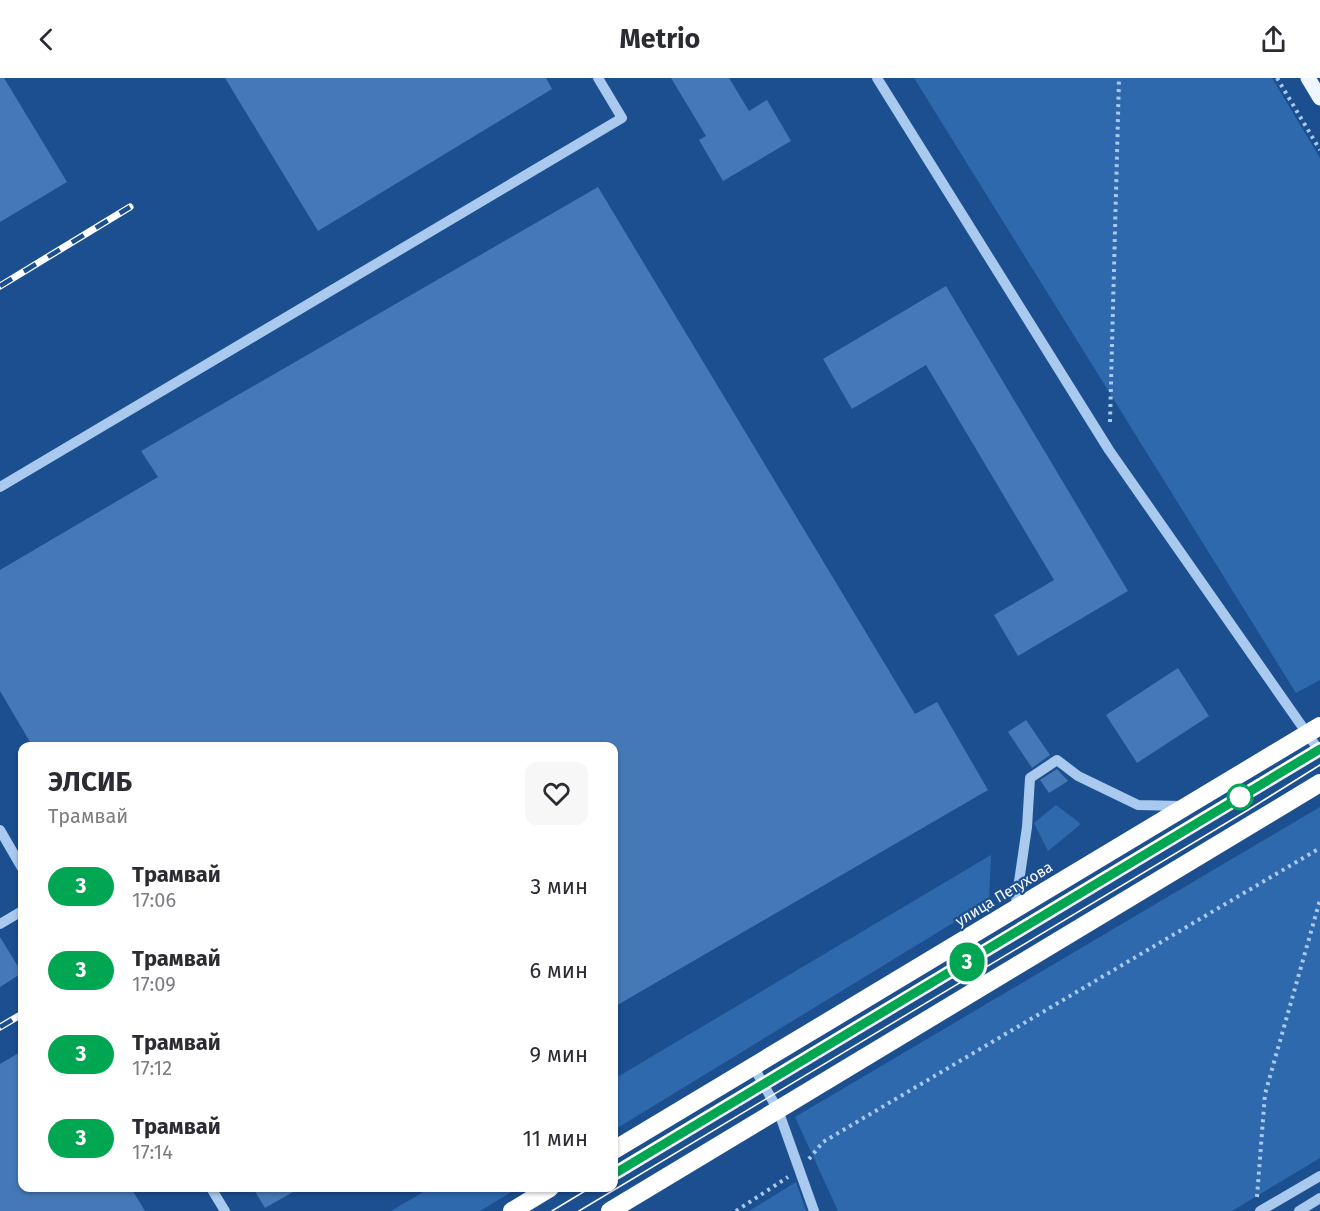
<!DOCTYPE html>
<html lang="ru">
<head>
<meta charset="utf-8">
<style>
	:root { --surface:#fff; --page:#f7f7f7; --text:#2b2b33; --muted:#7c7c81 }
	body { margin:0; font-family:"Fira Sans",sans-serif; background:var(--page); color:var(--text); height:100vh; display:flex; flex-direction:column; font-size:22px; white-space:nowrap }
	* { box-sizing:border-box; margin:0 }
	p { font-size:20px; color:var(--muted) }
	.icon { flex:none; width:33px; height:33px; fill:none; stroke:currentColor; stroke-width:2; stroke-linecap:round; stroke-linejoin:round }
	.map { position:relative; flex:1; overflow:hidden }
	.side { position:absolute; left:18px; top:664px; width:600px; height:450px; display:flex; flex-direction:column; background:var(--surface); border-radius:12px; box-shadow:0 2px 4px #0004 }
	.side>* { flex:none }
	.badge { padding:0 12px; border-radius:20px; font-size:21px; line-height:39px }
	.map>.badge { position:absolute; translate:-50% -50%; box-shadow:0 0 0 3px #fff }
	.round { display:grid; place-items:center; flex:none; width:63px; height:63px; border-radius:12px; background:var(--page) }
	.summary { display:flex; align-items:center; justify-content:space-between; height:102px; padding:0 30px }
	h1 { font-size:28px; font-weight:700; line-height:45px }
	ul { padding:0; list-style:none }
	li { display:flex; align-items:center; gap:18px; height:84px; padding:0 30px }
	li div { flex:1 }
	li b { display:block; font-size:22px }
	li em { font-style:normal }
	li .badge { min-width:66px; font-weight:700; text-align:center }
	header { display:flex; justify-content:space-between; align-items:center; height:78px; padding:0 30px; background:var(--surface); font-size:27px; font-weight:700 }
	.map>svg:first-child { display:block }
	.green { fill:#2e69ad }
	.building { fill:#4478b7 }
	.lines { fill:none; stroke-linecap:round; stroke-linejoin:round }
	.path { stroke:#a9c9ee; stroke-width:4; stroke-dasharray:3 4.5; stroke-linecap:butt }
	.minor { stroke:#a9c9ee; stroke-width:10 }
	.major { stroke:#f0f6ff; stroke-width:15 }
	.highway { stroke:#fff; stroke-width:18 }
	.tram { stroke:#fff; stroke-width:1.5 }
	.rail-casing { stroke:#fff; stroke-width:7 }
	.rail { stroke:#1b4f8f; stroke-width:4.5; stroke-dasharray:14; stroke-linecap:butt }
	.line-casing { stroke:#fff; stroke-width:14 }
	.line { stroke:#00a651; stroke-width:9 }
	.stop-dot { fill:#fff; stroke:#00a651; stroke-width:3 }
	.labels { text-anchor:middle; stroke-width:4.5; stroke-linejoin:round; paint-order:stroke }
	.street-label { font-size:15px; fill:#fff; stroke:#1b4f8f }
</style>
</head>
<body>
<header><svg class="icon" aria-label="back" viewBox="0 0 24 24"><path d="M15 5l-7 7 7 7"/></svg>Metrio<svg class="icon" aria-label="share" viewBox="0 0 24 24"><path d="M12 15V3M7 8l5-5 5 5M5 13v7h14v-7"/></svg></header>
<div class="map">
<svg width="1320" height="1133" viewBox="0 0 1320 1133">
	<rect width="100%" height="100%" fill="#1b4f8f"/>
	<g class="green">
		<polygon points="914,0 1272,0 1320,80 1320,602 1296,615"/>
		<polygon points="1056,727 1081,746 1048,773 1034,745"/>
		<polygon points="1320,729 1320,1080 1232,1133 838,1133 795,1039"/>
		<polygon points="991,777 989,823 614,1052 614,1001"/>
		<polygon points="796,1104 806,1133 749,1133"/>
		<polygon points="430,1110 518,1110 480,1133 391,1133"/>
	</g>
	<g class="building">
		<polygon points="0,0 4,0 67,104 0,144"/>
		<polygon points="225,0 546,0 552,11 318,153"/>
		<polygon points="671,0 729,0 749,33 767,22 791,63 723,103 699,62 706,58"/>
		<polygon points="598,109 915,636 937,624 988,712 614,929 614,669 33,669 0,613 0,492 158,399 141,373"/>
		<polygon points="946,208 1128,513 1018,578 994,537 1054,502 926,287 852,331 823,281"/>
		<polygon points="1178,590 1209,638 1137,685 1106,637"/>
		<polygon points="1026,642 1050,677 1032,690 1008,654"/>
		<polygon points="1057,691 1068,703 1049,715 1040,702"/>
		<polygon points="0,859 22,895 0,909"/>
		<polygon points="22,973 22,1110 131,1110 145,1133 0,1133 0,986"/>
		<polygon points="253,1110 300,1110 265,1130"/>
	</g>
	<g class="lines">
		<g class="path">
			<polyline points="1277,0 1320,72"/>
			<polyline points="1110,344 1119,0"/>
			<polyline points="809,1081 823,1064 1320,770"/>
			<polyline points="1257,1119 1265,1016 1320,822"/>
			<polyline points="736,1133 788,1099"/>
		</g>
		<g class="minor">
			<polyline points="877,0 1109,372 1320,674"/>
			<polyline points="0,409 622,40 598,0"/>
			<polyline points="0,752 22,790"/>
			<polyline points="1015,831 1027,749 1030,700 1057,682 1078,698 1138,727 1182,728"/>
			<polyline points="0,846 22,833"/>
			<polyline points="753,988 778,1032 814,1133"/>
			<polyline points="211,1110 225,1133"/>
			<polyline points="1260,1133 1320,1098"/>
			<polyline points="1299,1133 1320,1120"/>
		</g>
		<polyline class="major" points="1308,0 1320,20"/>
		<g class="highway">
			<polyline points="614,1072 1320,648"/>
			<polyline points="512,1133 550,1110"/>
			<polyline points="610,1133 1320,705"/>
		</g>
		<g class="tram">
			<polyline points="614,1096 1320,671"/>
			<polyline points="552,1133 590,1110"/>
			<polyline points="579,1133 1248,732 1320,687"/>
		</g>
		<defs>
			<g id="rail">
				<polyline points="0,208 130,129"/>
				<polyline points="0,949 22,936"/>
			</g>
		</defs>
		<use href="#rail" class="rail-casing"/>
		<use href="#rail" class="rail"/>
	</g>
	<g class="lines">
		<defs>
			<polyline id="line" points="614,1096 1320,671"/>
		</defs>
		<use href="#line" class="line-casing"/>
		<use href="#line" class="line"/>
	</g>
	<circle class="stop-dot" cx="1240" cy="719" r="12"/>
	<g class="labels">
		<g class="street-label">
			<text transform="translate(1004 816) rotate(-31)" y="5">улица Петухова</text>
		</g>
	</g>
</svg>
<b class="badge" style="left:967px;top:884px;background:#00a651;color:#fff">3</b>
<section class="side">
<div class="summary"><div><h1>ЭЛСИБ</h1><p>Трамвай</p></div><a class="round"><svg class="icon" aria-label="heart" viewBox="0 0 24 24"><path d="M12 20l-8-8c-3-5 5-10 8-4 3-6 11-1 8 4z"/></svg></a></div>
<ul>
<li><span class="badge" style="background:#00a651;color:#fff">3</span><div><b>Трамвай</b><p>17:06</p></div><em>3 мин</em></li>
<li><span class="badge" style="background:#00a651;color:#fff">3</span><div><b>Трамвай</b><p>17:09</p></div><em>6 мин</em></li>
<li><span class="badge" style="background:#00a651;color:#fff">3</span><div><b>Трамвай</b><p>17:12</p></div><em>9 мин</em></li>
<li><span class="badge" style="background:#00a651;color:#fff">3</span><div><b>Трамвай</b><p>17:14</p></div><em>11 мин</em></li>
</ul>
</section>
</div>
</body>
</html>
